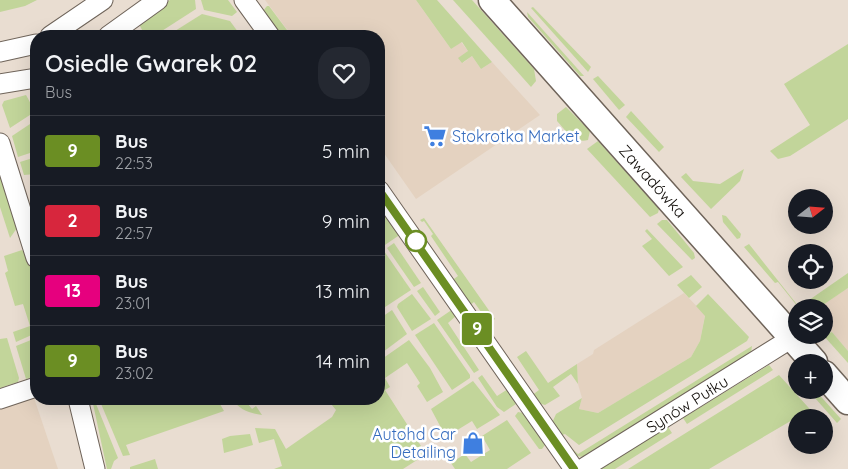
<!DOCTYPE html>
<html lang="en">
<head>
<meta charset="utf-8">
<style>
	:root { --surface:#171b24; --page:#242831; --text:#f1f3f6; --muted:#9ea1a6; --line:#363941 }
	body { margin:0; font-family:Quicksand,sans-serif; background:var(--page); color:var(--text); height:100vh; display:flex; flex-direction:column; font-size:19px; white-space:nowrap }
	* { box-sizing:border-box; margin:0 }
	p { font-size:16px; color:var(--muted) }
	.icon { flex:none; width:28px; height:28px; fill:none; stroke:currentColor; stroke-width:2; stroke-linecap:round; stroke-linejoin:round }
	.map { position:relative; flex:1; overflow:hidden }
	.sheet { position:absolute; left:30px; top:30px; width:355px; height:375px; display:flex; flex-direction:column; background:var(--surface); border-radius:20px; box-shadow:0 5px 20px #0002 }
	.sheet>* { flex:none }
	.badge { padding:0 10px; border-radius:4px; font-size:18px; line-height:32px }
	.needle { width:32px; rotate:73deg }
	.controls { position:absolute; left:788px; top:189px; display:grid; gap:10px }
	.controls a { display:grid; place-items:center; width:45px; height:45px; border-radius:50%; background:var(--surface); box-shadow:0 5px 20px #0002; font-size:25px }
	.map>.badge { position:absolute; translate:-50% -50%; box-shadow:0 0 0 2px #fff }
	.round { display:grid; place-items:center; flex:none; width:52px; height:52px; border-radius:20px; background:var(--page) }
	.head { display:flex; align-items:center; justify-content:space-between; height:85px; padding:0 15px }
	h1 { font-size:24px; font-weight:600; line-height:38px }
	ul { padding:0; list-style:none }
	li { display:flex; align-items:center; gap:15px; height:70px; padding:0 15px; border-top:1px solid var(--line) }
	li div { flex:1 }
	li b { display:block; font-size:19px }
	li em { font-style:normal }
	li .badge { min-width:55px; font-weight:700; text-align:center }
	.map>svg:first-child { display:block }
	.built { fill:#e4d2c0 }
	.green { fill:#c2d59a }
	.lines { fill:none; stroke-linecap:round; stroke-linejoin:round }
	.street-casing { stroke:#6f645a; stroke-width:21 }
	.secondary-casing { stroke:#6f645a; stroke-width:29 }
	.street { stroke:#fff; stroke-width:19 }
	.secondary { stroke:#fff; stroke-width:26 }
	.line-casing { stroke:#fff; stroke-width:11 }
	.line { stroke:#6b8e23; stroke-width:8 }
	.stop-dot { fill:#fff; stroke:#6b8e23; stroke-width:2.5 }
	.labels { text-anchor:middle; stroke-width:5; stroke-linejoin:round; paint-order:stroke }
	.shop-label { font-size:16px; fill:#366cbe; stroke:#fff; text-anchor:start }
	.street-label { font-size:16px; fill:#110d09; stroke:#fff }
</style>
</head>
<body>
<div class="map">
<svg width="848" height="469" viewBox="0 0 848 469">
	<rect width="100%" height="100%" fill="#e9ddd1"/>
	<g class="built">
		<polygon points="265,0 416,0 451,49 461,42 468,51 463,63 472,56 481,69 492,62 540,115 416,199 381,149 379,150 379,36 292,36"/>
		<polygon points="848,288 848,351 832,332 824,334 824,308 819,307"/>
		<polygon points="684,293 705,315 700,341 691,357 598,413 579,409 582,398 578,384 577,364 593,354 594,350"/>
		<polygon points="34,398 58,469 0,469 0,409"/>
	</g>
	<g class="green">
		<polygon points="0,0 37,0 25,6 0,12"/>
		<polygon points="170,0 195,0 196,9 154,36 145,36 138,22"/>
		<polygon points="201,0 228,0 237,12 232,16 204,10"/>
		<polygon points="416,0 437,0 492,62 481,69 472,56 462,63 458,58 468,51 462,42 451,49"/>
		<polygon points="453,0 472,0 534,69 536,81 531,87"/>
		<polygon points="267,6 269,6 290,34 290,36 280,36 263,11"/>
		<polygon points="533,7 591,67 588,72 531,8"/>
		<polygon points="527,12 584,76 580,76 528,17"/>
		<polygon points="202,14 230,21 241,36 167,36"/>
		<polygon points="848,44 848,119 790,156 778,159 770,151 810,125 784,84"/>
		<polygon points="598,76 625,105 619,110 593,79"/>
		<polygon points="26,95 31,104 36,101 36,111 10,128 2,105 4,101"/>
		<path d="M566,107L590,131L588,140C574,144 566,131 557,121V114Z"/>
		<polygon points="631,111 664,147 659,152 626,117"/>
		<polygon points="36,120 36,151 18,157 12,136"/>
		<polygon points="598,141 659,209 658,213 650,217 587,149"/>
		<polygon points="36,157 35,174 24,175 20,162"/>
		<polygon points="744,169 740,181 711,209 681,177 686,173 693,181 720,184"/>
		<polygon points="0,174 17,228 10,238 0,207"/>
		<polygon points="379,210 386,211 401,234 382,247 379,246"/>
		<polygon points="722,215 726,216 741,234 740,238 737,239 723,222"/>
		<polygon points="424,218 495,319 489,323 474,302 469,306 451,281 458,276 431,236 433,234 424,221 422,222 420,220"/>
		<polygon points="662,220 667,220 694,253 695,258 692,260 657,224"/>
		<polygon points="647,229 683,267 669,276 642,246 652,239 645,231"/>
		<polygon points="394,243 421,283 414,287 387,248"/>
		<polygon points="749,244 799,307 848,273 848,288 820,307 798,307 778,282 775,283 744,247"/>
		<path d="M22,250C40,271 36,307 36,333L16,342L13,332L30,326L23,304L15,306L5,273L8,271L4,256Z"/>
		<polygon points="379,251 384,251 411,290 379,311"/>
		<polygon points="691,275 702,287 689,298 677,285"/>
		<polygon points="423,287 440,312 435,316 417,291"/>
		<polygon points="412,294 431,319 412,331 397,307 398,304"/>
		<polygon points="708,294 749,337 747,341 579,445 565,434 559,436 552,423 556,414 582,398 579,409 598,413 691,357 700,341 705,316 696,306"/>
		<polygon points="453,309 457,315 448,323 479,370 474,373 437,320"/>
		<polygon points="392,310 407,334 379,355 379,319"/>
		<polygon points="434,323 470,375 470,378 452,390 415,335"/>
		<polygon points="832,332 848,351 848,363 823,335"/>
		<polygon points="7,338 19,378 18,382 0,388 0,339"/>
		<polygon points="36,338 36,376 26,379 16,346"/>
		<polygon points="409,340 430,368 443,392 427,402 417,386 420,383 407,363 385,378 390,387 385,390 421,446 419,448 422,454 428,453 403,469 274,469 282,466 274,439 259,443 255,428 275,429 286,449 332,417 336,410 327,399 379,399 379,361"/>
		<polygon points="752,346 751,353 742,360 585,457 575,456 565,442 578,454"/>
		<polygon points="526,351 548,383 577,364 578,384 571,374 553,387 560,396 545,405 535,402 531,396 539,390 517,357"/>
		<polygon points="769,365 773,370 687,424 683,418"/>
		<polygon points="482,375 497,396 508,389 516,404 504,412 497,407 478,378"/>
		<polygon points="779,375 817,417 806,412 709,469 628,469"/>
		<polygon points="473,381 500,415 477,429 472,421 446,437 431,409"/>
		<polygon points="808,390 815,390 841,419 837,423"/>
		<polygon points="92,399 94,399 118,458 114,461 111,469 107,469 105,460"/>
		<polygon points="99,399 217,399 224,411 126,445 130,455 123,456"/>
		<path d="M232,399H244L252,409L256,406L262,415C249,413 240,410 232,399Z"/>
		<polygon points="518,412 523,413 545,445 542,449 539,449 515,416"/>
		<polygon points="507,420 531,453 507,469 455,469 451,463 465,454 471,462 490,450 482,436"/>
		<polygon points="668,427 672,433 615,469 600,469"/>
		<polygon points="250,434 253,445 224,453 222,439 230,436"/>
		<polygon points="155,459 158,469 130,469 130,467"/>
	</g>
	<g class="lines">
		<defs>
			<g id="street">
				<polyline points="244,0 270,36"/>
				<polyline points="50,36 103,0"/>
				<polyline points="108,36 158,0"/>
				<polyline points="0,52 36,44"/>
				<polyline points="0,84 36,78"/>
				<polyline points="0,143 36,258"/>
				<polyline points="379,190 574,469"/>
				<polyline points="0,399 36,387"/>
				<polyline points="78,399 95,469"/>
				<polyline points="582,469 792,338"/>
			</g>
			<g id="secondary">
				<polyline points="492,0 814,362"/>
				<polyline points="824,374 848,401"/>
			</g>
		</defs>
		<use href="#street" class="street-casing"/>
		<use href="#secondary" class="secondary-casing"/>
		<use href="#street" class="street"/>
		<use href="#secondary" class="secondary"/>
	</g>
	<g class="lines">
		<defs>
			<polyline id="line" points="379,190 574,469"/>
		</defs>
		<use href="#line" class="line-casing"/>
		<use href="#line" class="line"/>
	</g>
	<defs>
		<symbol id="supermarket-bare" viewBox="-9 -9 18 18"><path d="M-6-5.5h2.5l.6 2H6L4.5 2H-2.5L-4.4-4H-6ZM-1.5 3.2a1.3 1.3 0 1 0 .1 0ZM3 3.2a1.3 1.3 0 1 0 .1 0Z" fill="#3f7fe0" stroke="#fff" stroke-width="2.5" paint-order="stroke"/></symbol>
		<symbol id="shop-bare" viewBox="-9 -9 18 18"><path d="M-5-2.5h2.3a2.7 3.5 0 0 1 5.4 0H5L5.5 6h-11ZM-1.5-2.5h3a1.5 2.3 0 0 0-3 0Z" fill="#3f7fe0" stroke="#fff" stroke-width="2.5" paint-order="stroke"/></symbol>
	</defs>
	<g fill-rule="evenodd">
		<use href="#supermarket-bare" x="419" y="120" width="32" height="32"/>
		<use href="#shop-bare" x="457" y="427" width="32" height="32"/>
	</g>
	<circle class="stop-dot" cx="416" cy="241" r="10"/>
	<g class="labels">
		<g class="shop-label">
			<text x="452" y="142">Stokrotka Market</text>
			<text x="456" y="440" text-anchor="end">Autohd Car<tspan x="456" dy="18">Detailing</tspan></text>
		</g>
		<g class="street-label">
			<text transform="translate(653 181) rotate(48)" y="6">Zawadówka</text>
			<text transform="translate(687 404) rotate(-32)" y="6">Synów Pułku</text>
		</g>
	</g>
</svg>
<div class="controls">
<a><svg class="needle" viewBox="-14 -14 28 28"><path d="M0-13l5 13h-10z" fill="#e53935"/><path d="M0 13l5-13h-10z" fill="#9ea1a6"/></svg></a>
<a><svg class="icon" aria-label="locate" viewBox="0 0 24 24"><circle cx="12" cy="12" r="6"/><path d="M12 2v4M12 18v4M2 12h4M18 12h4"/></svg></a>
<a><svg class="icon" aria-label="layers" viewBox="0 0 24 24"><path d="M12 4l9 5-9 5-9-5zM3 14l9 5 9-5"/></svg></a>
<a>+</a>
<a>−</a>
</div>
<b class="badge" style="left:477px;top:329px;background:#6b8e23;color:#fff">9</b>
<section class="sheet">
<div class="head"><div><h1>Osiedle Gwarek 02</h1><p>Bus</p></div><a class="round"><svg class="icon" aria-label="heart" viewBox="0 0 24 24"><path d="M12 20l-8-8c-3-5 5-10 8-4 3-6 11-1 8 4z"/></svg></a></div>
<ul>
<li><span class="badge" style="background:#6b8e23;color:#fff">9</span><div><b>Bus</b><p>22:53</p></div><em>5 min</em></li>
<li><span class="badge" style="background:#d7263d;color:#fff">2</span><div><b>Bus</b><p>22:57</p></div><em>9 min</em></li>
<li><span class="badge" style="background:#e6007e;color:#fff">13</span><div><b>Bus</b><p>23:01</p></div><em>13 min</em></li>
<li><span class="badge" style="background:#6b8e23;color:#fff">9</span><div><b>Bus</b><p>23:02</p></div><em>14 min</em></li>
</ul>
</section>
</div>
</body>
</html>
